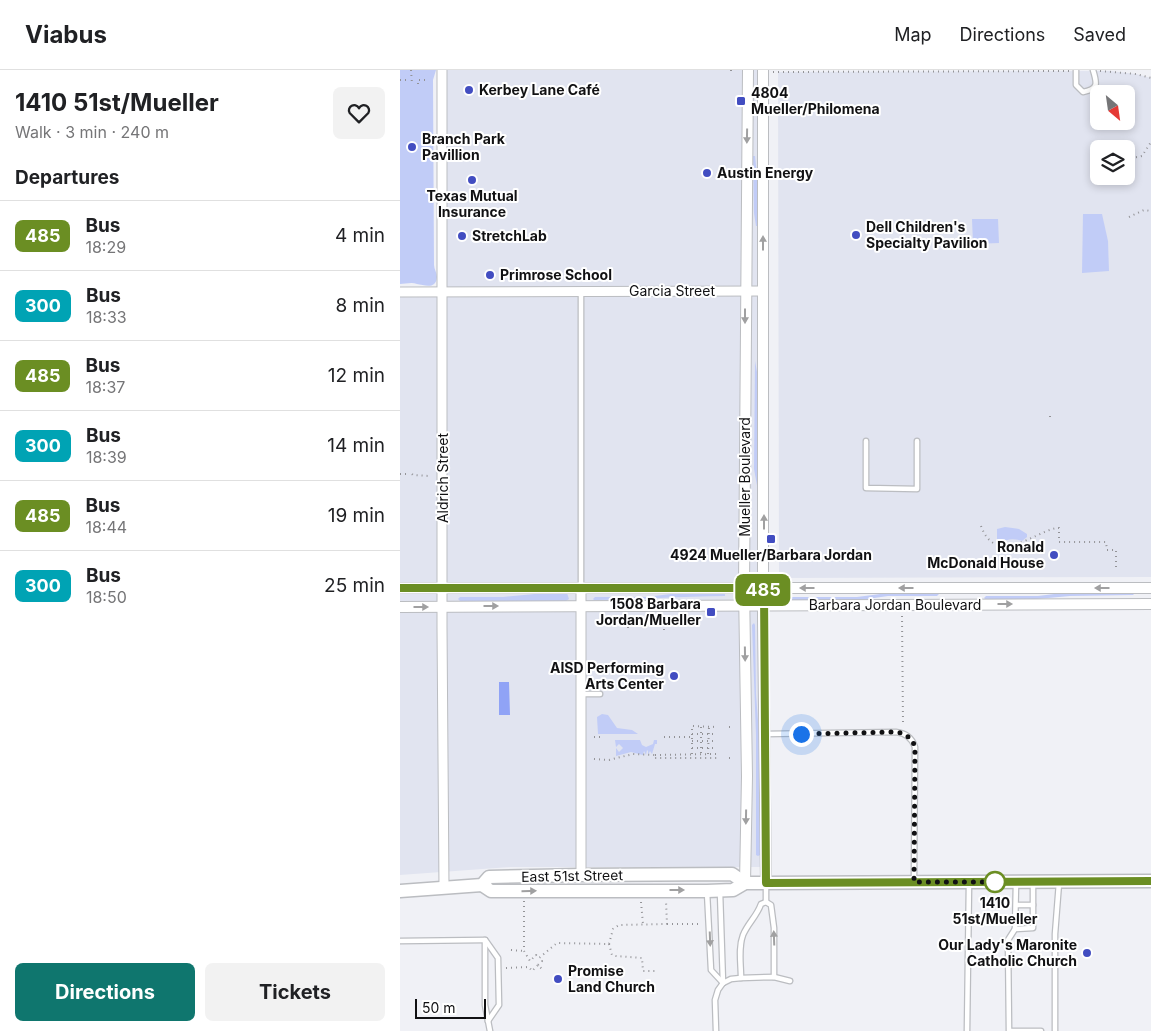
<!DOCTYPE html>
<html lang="en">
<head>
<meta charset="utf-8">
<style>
	:root { --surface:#fff; --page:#f2f2f2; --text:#202124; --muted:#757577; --line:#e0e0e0; --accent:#0f766e }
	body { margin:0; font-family:Inter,sans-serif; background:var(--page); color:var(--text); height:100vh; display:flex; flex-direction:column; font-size:19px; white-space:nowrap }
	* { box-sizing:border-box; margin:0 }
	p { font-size:16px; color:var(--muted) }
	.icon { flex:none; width:28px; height:28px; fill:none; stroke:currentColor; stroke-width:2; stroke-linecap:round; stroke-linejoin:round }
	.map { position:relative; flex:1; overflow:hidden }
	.panel { display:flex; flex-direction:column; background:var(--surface); width:400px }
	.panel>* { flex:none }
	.badge { padding:0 10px; border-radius:8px; font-size:18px; line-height:32px }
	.needle { width:32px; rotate:151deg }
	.buttons { position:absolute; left:690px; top:15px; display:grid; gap:10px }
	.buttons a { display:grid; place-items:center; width:45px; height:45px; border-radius:8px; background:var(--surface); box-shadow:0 2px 8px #0003; font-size:25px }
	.scale { position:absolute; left:15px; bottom:12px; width:71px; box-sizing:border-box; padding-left:5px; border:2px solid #111113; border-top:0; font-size:14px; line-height:18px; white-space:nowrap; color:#111113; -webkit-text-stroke:4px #fff; paint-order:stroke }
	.you { position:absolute; width:25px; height:25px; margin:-12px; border:4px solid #fff; border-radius:50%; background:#1a73e8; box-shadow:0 0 0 8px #1a73e833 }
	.map>.badge { position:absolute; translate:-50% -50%; box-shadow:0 0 0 2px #fff }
	h2 { padding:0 15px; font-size:19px; line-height:45px }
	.round { display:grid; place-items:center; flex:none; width:52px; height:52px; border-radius:8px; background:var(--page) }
	.headline { display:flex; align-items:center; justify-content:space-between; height:85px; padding:0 15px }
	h1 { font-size:24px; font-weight:700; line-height:38px }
	.action { display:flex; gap:10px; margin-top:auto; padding:10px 15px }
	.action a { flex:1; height:58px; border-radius:8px; background:var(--accent); color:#fff; font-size:20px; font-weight:700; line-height:58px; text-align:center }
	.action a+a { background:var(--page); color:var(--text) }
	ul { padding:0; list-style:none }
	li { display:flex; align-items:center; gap:15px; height:70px; padding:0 15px; border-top:1px solid var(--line) }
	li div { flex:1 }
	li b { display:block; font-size:19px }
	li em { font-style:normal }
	li .badge { min-width:55px; font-weight:700; text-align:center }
	header { display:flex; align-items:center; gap:30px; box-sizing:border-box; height:70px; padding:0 25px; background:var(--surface); border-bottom:1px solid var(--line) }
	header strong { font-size:24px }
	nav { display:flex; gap:28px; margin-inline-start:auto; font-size:18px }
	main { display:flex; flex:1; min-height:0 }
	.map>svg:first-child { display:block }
	.built { fill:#e1e4f0; fill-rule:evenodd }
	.green { fill:#c1ccf7 }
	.water { fill:#90a3f6 }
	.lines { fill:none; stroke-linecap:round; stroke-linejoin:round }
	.service-casing { stroke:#bbbdc1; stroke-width:7 }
	.minor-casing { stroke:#bbbdc1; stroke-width:11 }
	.tertiary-casing { stroke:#bbbdc1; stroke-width:12 }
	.secondary-casing { stroke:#bbbdc1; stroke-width:15 }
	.path { stroke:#939397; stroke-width:2; stroke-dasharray:1 4; stroke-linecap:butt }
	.service { stroke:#fff; stroke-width:4.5 }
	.minor { stroke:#fff; stroke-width:9 }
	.tertiary { stroke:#fff; stroke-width:10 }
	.secondary { stroke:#fff; stroke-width:12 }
	.oneway { fill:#a0a0a1 }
	.line-casing { stroke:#fff; stroke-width:11 }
	.line { stroke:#6b8e23; stroke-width:8 }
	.walk { stroke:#111113; stroke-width:5; stroke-dasharray:0 9 }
	.poi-dot { fill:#424dc1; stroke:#fff; stroke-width:2 }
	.stop-dot { fill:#fff; stroke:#6b8e23; stroke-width:2.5 }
	.labels { text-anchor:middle; stroke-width:4; stroke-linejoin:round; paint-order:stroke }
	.poi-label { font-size:14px; font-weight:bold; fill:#111113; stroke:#fff; text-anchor:start }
	.street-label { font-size:14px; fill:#111113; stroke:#fff }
	.stop-label { font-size:14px; font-weight:bold; fill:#111113; stroke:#fff }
</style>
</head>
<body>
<header>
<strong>Viabus</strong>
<nav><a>Map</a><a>Directions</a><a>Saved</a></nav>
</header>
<main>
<section class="panel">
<div class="headline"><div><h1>1410 51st/Mueller</h1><p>Walk · 3 min · 240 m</p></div><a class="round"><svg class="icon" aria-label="heart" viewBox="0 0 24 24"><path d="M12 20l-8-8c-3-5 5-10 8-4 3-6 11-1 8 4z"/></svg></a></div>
<h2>Departures</h2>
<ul>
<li><span class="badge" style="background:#6b8e23;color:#fff">485</span><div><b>Bus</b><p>18:29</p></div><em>4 min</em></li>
<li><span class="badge" style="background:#00a3b4;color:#fff">300</span><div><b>Bus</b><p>18:33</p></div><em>8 min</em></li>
<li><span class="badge" style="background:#6b8e23;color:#fff">485</span><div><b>Bus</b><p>18:37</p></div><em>12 min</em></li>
<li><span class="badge" style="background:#00a3b4;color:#fff">300</span><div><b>Bus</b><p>18:39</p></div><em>14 min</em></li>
<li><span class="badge" style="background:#6b8e23;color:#fff">485</span><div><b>Bus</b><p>18:44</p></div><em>19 min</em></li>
<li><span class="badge" style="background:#00a3b4;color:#fff">300</span><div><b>Bus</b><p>18:50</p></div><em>25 min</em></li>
</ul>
<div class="action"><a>Directions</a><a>Tickets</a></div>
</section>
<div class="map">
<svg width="751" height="961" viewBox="0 0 751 961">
	<rect width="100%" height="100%" fill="#f0f1f6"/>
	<g class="built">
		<polygon points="42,0 363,0 363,797 110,797 0,805 0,222 42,221"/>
		<path d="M710,1L736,4L751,8V507L379,508L378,2ZM699,24H726V51H699ZM699,79H726V106H699Z"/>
	</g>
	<g class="green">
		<path d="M0,0H36L33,10L34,195C34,199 37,203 37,207C36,220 24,215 17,214C12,212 5,214 0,214Z"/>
		<polygon points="353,86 355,86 358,114 358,156 356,156 354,143"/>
		<polygon points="683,144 702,144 708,171 709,201 682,203"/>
		<polygon points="572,149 598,149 599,173 573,174"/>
		<polygon points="355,291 359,313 358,421 354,399"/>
		<path d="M605,457L619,459L627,464V467L622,471C614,468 607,469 600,473L597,471V459Z"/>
		<polygon points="670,522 734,522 734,524 733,525 670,526 637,529 586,530 584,528 586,526 638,526"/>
		<polygon points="145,523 167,523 169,529 166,531 60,531 58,529 60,527 103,527"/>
		<path d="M279,523H325V526C281,526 238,530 194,530L193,529L195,527H246Z"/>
		<polygon points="488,523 539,524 537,526 488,526 460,530 387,530 385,528 387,527 457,527"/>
		<polygon points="354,553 355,555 356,624 359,664 360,785 358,786 356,785 356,665 352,555"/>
		<polygon points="202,644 208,645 217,658 232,660 238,664 198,664 197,647"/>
		<polygon points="215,670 240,670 242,675 246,677 253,674 254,670 257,670 257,674 255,674 252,684 250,681 248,685 248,681 247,680 246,685 244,681 243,685 231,682 216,686 216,678 219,682 223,678 219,674 216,677"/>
	</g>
	<polygon class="water" points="99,612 109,612 110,645 99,645"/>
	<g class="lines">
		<defs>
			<g id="service">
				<path d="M676,0V15L683,22C699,19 697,13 693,0"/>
				<polyline points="181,221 181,517"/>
				<polyline points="466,371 466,418 517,419 517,371"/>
				<polyline points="181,624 200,624"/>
				<path d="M365,664L496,662C506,663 512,668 515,677L514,810"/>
				<polyline points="616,813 615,859 633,858 633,813"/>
				<polyline points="307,822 311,900 323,913"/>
				<polyline points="320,822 323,913"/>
				<polyline points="366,832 371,835 374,858 374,907"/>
				<polyline points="366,832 366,813"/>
				<polyline points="616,835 633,835"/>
				<polyline points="615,859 608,870 609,961 641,961"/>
				<polyline points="85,870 85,935 90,961"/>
				<polyline points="0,871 85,870"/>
				<polyline points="86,871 98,888 99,935 88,951"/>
				<path d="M341,908C341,894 338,878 343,865C348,853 357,846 361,834L366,832"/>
				<polyline points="316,961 315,930 318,920 323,913 331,909 341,908 374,907 390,911"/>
				<polyline points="567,961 569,813"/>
				<polyline points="655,961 655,864 659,813"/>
			</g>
			<g id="minor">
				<polyline points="42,0 42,557 44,817"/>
				<polyline points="0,222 363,221"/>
				<polyline points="181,805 181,518"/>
			</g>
			<g id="tertiary">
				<polyline points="363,0 363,548 366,813"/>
				<polyline points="0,518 751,518"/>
				<polyline points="0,537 751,534"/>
				<polyline points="345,813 347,706 344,518 348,0"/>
			</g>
			<g id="secondary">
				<polyline points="82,815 91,821 307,821 333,820 345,813 751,811"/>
				<polyline points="0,821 82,815 89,807 181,805 332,804 345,813"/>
			</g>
		</defs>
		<use href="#service" class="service-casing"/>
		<use href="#minor" class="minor-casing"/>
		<use href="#tertiary" class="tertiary-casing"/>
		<use href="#secondary" class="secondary-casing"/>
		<g class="path">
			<polyline points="11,0 12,14"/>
			<polyline points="331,0 331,1 335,1"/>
			<polyline points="700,1 736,4 751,8"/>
			<polyline points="373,2 670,1"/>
			<polyline points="0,10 6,10 6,14"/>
			<polyline points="18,14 18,10 29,10"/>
			<polyline points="726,88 738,87 742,86 751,72"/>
			<polyline points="729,147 744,140 751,141"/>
			<polyline points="650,347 650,344"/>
			<polyline points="0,404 6,404"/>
			<polyline points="12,404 13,405 29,406"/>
			<path d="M581,456C596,497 633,463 656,458H659V472H706L707,480H716V497"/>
			<polyline points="502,546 503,653"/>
			<polyline points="228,547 228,561"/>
			<polyline points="264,560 264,547"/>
			<polyline points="301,657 301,685"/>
			<polyline points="329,657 332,657"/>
			<polyline points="292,664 317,664"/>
			<polyline points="194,667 203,667"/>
			<polyline points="264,667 292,667 292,656 317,657"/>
			<polyline points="292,671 317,671"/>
			<polyline points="292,678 317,678"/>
			<polyline points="292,684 292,667"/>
			<polyline points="308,684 309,657"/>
			<polyline points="255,685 317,684"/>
			<polyline points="329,688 332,688"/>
			<polyline points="194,689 209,690 233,684 255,685 255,688 317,688"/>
			<polyline points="124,831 124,881 130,891 136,885 139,888 157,873 209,874 213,859 219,855 267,854 266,831"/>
			<polyline points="241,832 243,854"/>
			<polyline points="267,854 301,854"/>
			<polyline points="209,874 212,885 216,886 242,888 243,901 255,901"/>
			<polyline points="111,880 124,881"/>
			<polyline points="138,895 142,891 139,888"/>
			<polyline points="106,898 129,897 132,901 138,895 142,899"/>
		</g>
		<use href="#service" class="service"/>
		<use href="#minor" class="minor"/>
		<use href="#tertiary" class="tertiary"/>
		<use href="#secondary" class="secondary"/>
	</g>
	<defs><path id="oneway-solid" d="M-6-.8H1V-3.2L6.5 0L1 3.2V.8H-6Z" transform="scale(1.25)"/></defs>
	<g class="oneway">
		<use href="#oneway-solid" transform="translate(347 66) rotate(91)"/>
		<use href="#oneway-solid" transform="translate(363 173) rotate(-90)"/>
		<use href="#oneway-solid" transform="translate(345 246) rotate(90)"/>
		<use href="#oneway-solid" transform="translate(364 452) rotate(-90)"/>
		<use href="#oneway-solid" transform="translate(407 518) rotate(180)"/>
		<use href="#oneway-solid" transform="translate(506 518) rotate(180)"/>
		<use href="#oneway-solid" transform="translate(702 518) rotate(180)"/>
		<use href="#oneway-solid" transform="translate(605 534)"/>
		<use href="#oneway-solid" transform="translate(91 536)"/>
		<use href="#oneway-solid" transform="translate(21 537)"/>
		<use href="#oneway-solid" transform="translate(345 584) rotate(89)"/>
		<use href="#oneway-solid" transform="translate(346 747) rotate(91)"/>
		<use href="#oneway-solid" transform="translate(277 820)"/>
		<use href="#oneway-solid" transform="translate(129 821) rotate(-1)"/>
		<use href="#oneway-solid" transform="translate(374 868) rotate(-92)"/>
		<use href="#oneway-solid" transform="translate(310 869) rotate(88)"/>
	</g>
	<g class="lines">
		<defs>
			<polyline id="line" points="0,518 364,518 366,813 751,811"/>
		</defs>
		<use href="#line" class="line-casing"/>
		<use href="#line" class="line"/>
		<path class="walk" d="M401,664L496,662C505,663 512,668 515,677L514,812H595"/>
	</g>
	<g class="poi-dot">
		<circle cx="69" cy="20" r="5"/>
		<rect x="336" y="26" width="10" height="10" rx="2.5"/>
		<circle cx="12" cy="77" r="5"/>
		<circle cx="307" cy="103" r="5"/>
		<circle cx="72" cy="110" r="5"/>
		<circle cx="456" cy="165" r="5"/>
		<circle cx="62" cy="166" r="5"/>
		<circle cx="90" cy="205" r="5"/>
		<rect x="366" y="464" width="10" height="10" rx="2.5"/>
		<circle cx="654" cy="485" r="5"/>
		<rect x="306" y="537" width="10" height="10" rx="2.5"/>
		<circle cx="274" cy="606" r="5"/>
		<circle cx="687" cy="883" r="5"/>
		<circle cx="158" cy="909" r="5"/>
	</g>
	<circle class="stop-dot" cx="595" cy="812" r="10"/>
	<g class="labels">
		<g class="poi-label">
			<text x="79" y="25">Kerbey Lane Café</text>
			<text x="351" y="28">4804<tspan x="351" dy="16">Mueller/Philomena</tspan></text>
			<text x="22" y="74">Branch Park<tspan x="22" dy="16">Pavillion</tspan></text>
			<text x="317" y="108">Austin Energy</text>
			<text x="72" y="131" text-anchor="middle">Texas Mutual<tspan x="72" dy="16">Insurance</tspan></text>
			<text x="466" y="162">Dell Children's<tspan x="466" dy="16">Specialty Pavilion</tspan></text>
			<text x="72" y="171">StretchLab</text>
			<text x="100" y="210">Primrose School</text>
			<text x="644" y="482" text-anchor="end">Ronald<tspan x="644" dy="16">McDonald House</tspan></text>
			<text x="371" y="490" text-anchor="middle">4924 Mueller/Barbara Jordan</text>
			<text x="301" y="539" text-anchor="end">1508 Barbara<tspan x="301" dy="16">Jordan/Mueller</tspan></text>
			<text x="264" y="603" text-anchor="end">AISD Performing<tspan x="264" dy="16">Arts Center</tspan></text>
			<text x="677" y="880" text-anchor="end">Our Lady's Maronite<tspan x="677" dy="16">Catholic Church</tspan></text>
			<text x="168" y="906">Promise<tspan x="168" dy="16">Land Church</tspan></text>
		</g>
		<g class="street-label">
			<text x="272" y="226">Garcia Street</text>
			<text transform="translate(345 407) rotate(-90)" y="5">Mueller Boulevard</text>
			<text transform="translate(43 408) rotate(-90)" y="5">Aldrich Street</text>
			<text x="495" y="540">Barbara Jordan Boulevard</text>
			<text transform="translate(172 806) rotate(-1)" y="5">East 51st Street</text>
		</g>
		<g class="stop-label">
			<text x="595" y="838">1410<tspan x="595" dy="16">51st/Mueller</tspan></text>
		</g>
	</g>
</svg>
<div class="buttons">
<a><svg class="needle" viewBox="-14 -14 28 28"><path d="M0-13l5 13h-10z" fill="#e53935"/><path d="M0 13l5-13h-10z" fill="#757577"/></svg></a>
<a><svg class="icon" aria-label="layers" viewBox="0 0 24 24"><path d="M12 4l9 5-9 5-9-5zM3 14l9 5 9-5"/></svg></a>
</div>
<div class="scale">50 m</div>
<div class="you" style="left:401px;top:664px"></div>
<b class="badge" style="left:363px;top:520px;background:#6b8e23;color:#fff">485</b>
</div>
</main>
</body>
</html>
